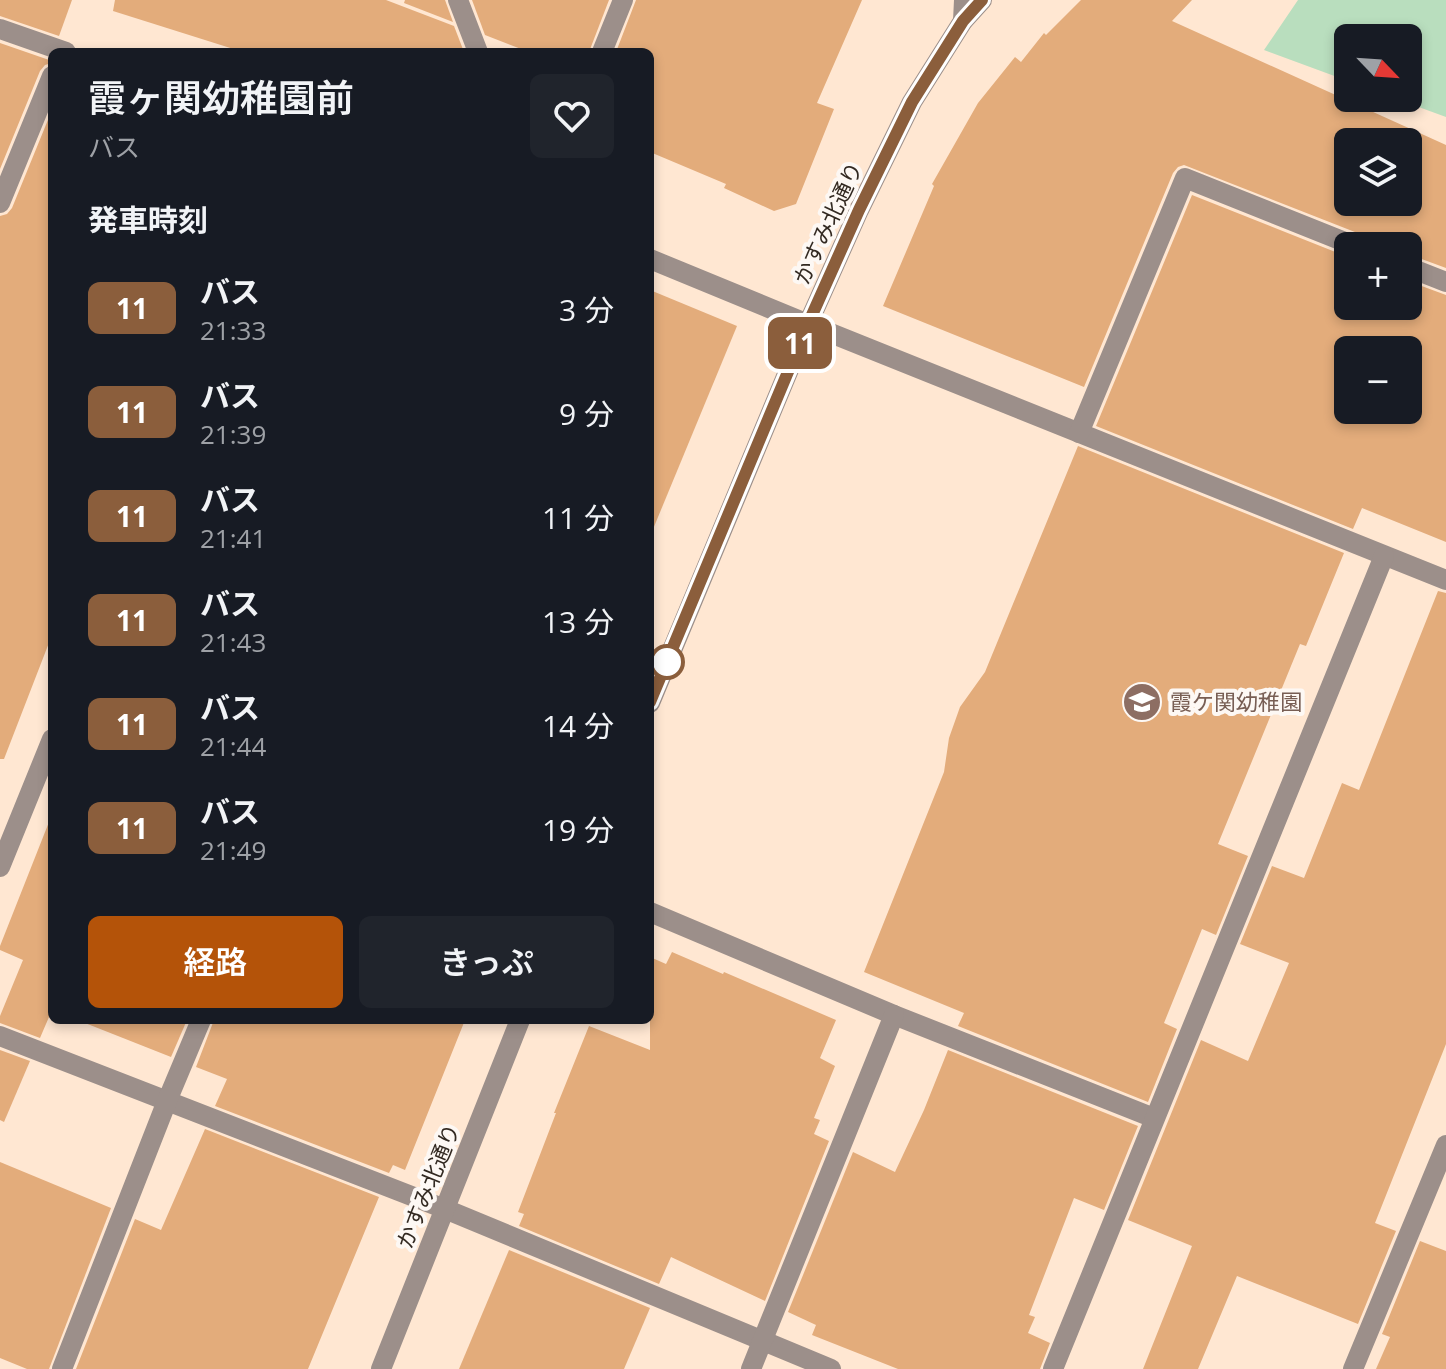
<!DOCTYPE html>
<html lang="ja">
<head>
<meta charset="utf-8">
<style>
	:root { --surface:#171b24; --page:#20242c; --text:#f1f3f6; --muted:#9ea1a6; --accent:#b45309 }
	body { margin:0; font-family:"Open Sans","Noto Sans JP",sans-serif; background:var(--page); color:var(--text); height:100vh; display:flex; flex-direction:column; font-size:30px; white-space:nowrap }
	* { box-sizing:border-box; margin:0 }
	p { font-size:26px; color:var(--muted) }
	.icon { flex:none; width:44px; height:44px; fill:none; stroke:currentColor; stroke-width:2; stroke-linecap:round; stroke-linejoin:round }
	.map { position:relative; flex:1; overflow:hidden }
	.side { position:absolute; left:48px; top:48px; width:606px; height:976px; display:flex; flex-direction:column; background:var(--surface); border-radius:12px; box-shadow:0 4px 12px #0003 }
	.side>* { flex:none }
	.badge { padding:0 16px; border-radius:12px; font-size:28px; line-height:52px }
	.needle { width:52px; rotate:115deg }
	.controls { position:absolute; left:1334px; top:24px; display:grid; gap:16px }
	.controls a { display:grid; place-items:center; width:88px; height:88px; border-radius:12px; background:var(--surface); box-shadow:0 4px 12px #0003; font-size:40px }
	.map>.badge { position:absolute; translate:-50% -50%; box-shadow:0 0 0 4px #fff }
	h2 { padding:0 40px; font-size:30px; line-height:72px }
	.round { display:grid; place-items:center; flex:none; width:84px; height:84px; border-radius:12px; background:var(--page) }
	.overview { display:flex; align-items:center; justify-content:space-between; height:136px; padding:0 40px }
	h1 { font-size:38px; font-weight:600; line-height:60px }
	.button { display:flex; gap:16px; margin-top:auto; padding:16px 40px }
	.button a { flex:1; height:92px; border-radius:12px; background:var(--accent); color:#fff; font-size:32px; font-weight:600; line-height:92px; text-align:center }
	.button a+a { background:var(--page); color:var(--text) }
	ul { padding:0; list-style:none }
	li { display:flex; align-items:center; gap:24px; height:104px; padding:0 40px }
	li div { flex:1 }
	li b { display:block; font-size:30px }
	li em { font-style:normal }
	li .badge { min-width:88px; font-weight:700; text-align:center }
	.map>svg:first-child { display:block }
	.green { fill:#b9debe }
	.building { fill:#e3ac7b; fill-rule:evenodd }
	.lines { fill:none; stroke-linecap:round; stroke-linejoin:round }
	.minor { stroke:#9c8f8a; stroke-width:20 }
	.tertiary { stroke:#9c8f8a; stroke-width:20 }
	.line-casing { stroke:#fff; stroke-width:18 }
	.line { stroke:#8b5e3c; stroke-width:12 }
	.stop-dot { fill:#fff; stroke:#8b5e3c; stroke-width:4 }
	.labels { text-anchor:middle; stroke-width:8; stroke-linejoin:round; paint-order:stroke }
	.street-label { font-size:22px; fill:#322921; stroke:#fdf8f4 }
	.education-label { font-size:22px; fill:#785e54; stroke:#fdf8f4; text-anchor:start }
</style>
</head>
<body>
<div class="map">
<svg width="1446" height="1369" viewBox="0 0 1446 1369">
	<rect width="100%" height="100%" fill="#ffe7d2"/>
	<polygon class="green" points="1298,0 1446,0 1446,117 1394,98 1408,98 1408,38 1348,38 1348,81 1264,50"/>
	<g class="building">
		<polygon points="0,0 72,0 59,36 0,16"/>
		<polygon points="115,0 386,0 454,26 464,52 243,52 113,11"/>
		<polygon points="405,0 445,0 453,22 404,3"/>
		<polygon points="472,0 609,0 589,52 529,52 485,35"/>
		<polygon points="636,0 862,0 817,103 834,109 796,204 774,211 724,188 726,184 650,152 650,52 616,52"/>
		<path d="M1081,0H1192L1172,21L1446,145V268L1408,254V246H1368L1366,239L1360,234L1184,165L1178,167L1173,173L1084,387L883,306L934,186L932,184L978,103L1015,57L1021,62L1044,33L1046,35ZM1348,142H1408V202H1348Z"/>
		<polygon points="0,43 52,61 52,63 45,65 40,71 0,169"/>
		<polygon points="52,110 52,635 4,759 0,759 0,216 7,214 12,208"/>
		<path d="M1192,195L1348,257V306H1408V281L1446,295V542L1362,508L1353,529L1096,426ZM1348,350H1408V410H1348Z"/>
		<polygon points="650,290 737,326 651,534 650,534"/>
		<polygon points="1078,446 1344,553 1306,646 1300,644 1218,844 1248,856 1216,935 1202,929 1164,1023 1177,1029 1148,1102 958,1026 964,1013 864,972 944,772 949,738 960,707 985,672"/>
		<polygon points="1438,591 1446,593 1446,1044 1375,1223 1396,1231 1358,1324 1237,1276 1198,1369 1143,1369 1192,1246 1128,1220 1201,1040 1248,1061 1289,963 1240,944 1272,866 1304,878 1342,783 1359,790"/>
		<polygon points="49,822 52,822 52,1010 40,1038 0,1023 0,1016 23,960 0,950 0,946"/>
		<polygon points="672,952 723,974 724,972 836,1020 820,1058 835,1066 814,1118 820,1120 814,1134 829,1141 765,1301 671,1257 659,1284 519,1226 524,1214 518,1212 556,1113 554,1113 589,1026 650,1050 650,957 666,964"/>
		<polygon points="86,1020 187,1020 171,1057 85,1023"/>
		<polygon points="214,1020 465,1020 405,1170 393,1165 389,1173 215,1106 227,1079 196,1067"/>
		<polygon points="0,1050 30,1061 4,1122 0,1120"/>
		<polygon points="948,1050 1138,1126 1104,1210 1074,1198 1029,1315 1035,1317 1028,1333 1050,1343 1040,1369 898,1369 812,1335 816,1325 788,1312 853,1152 895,1172 924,1110"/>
		<polygon points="205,1129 379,1197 308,1369 76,1369 135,1219 161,1230"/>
		<polygon points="0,1162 111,1208 49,1369 27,1369 0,1358"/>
		<polygon points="1420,1241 1446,1251 1446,1369 1376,1369 1390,1337 1382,1334"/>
		<polygon points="509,1250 650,1308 624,1369 459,1369"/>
	</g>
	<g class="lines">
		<g class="minor">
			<polyline points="458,0 478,52"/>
			<polyline points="963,21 964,0"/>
			<polyline points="0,29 66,52"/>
			<polyline points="602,52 623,0"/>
			<polyline points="0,203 52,76"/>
			<polyline points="650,259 808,324 1446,580"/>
			<polyline points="1408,267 1446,282"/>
			<polyline points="1079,433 1185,178 1355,246"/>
			<polyline points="0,867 52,739"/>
			<polyline points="650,912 894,1015 1154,1118"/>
			<polyline points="0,1036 445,1209 831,1369"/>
			<polyline points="62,1369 167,1101 201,1020"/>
			<polyline points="751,1369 894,1015"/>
			<polyline points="1053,1369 1384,556"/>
			<polyline points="1353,1369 1446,1145"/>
		</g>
		<g class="tertiary">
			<polyline points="650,703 808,324 859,210 912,102 963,21 982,0"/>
			<polyline points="381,1369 520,1020"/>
		</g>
	</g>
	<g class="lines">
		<defs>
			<polyline id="line" points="650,702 808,324 859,210 912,102 963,21 982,0"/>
		</defs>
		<use href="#line" class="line-casing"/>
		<use href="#line" class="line"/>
	</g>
	<defs>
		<symbol id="school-disc" viewBox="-11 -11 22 22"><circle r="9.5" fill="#8d6e63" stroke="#fdf8f4"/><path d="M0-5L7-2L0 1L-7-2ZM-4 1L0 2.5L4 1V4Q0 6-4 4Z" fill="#fff"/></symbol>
	</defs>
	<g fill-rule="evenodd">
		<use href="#school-disc" x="1120" y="680" width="44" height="44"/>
	</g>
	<circle class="stop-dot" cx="667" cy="662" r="16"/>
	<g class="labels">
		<g class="street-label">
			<text transform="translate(828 223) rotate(-65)" y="8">かすみ北通り</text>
			<text transform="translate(428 1186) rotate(-68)" y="8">かすみ北通り</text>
		</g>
		<g class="education-label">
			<text x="1170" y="710">霞ケ関幼稚園</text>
		</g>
	</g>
</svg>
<div class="controls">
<a><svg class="needle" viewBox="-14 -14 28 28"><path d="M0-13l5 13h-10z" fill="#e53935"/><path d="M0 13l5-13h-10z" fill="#9ea1a6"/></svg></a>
<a><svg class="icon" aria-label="layers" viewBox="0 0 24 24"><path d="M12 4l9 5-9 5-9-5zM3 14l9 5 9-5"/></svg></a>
<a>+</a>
<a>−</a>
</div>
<b class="badge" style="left:800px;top:343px;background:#8b5e3c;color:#fff">11</b>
<section class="side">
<div class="overview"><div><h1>霞ヶ関幼稚園前</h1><p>バス</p></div><a class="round"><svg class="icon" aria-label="heart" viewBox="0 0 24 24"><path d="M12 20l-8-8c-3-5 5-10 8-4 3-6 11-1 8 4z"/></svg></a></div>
<h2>発車時刻</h2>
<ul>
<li><span class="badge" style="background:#8b5e3c;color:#fff">11</span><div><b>バス</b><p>21:33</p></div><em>3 分</em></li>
<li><span class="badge" style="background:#8b5e3c;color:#fff">11</span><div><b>バス</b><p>21:39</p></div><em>9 分</em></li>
<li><span class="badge" style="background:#8b5e3c;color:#fff">11</span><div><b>バス</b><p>21:41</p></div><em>11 分</em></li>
<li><span class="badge" style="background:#8b5e3c;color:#fff">11</span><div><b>バス</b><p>21:43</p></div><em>13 分</em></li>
<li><span class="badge" style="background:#8b5e3c;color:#fff">11</span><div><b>バス</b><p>21:44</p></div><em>14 分</em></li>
<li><span class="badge" style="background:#8b5e3c;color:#fff">11</span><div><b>バス</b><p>21:49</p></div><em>19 分</em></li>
</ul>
<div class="button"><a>経路</a><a>きっぷ</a></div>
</section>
</div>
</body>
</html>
